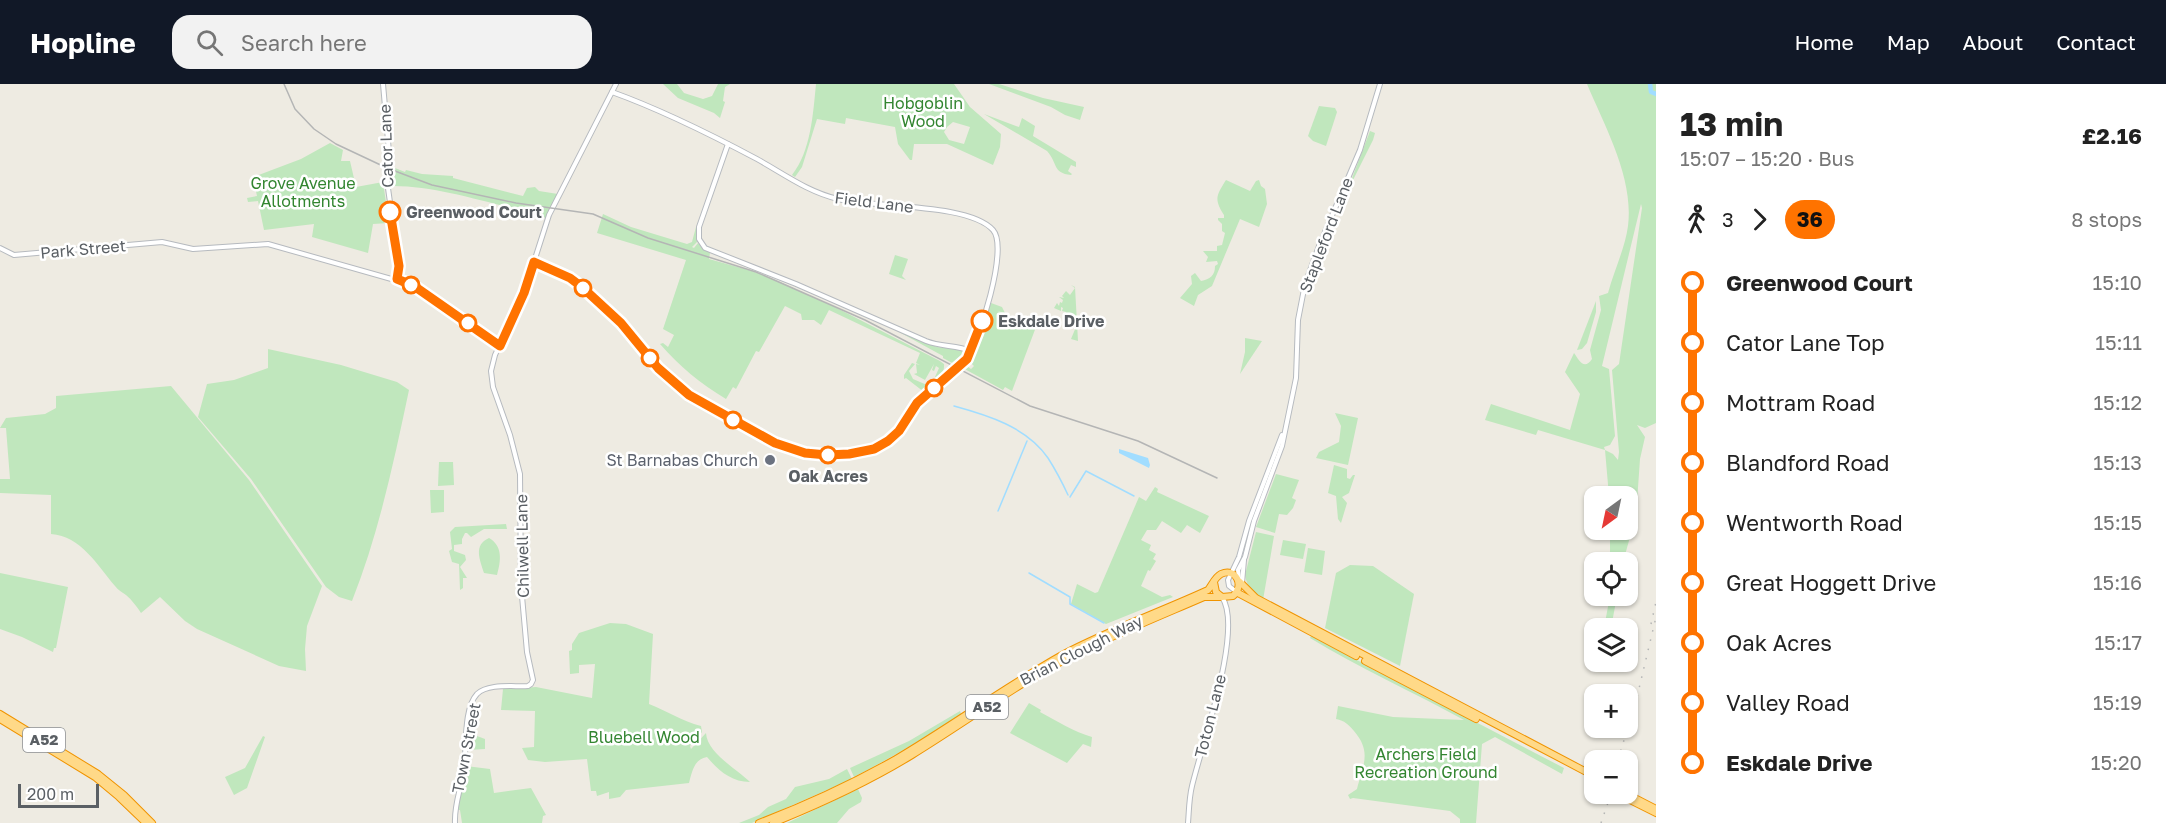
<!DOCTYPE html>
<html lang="en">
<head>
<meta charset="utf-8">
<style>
	:root { --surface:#fff; --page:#f2f2f2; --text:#222; --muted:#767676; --accent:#111827 }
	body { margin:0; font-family:"Golos Text",sans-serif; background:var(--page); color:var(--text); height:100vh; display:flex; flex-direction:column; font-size:22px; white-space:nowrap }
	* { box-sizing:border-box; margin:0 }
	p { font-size:20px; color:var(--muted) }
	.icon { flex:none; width:33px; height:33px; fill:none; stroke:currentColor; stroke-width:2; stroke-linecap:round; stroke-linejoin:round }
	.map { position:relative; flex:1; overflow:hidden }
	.details { display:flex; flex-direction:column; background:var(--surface); width:510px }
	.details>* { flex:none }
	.badge { padding:0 12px; border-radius:20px; font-size:21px; line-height:39px }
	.needle { width:39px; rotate:213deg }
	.buttons { position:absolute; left:1584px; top:402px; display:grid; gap:12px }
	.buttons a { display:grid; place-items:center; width:54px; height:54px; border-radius:12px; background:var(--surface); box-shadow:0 2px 4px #0004; font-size:30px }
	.scale { position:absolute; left:18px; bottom:15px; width:81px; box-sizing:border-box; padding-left:6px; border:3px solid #5a5f64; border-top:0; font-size:16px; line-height:21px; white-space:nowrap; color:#5a5f64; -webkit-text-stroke:4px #fff; paint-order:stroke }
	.map>.badge { position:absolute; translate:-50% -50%; box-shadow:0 0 0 3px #fff }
	.legs { display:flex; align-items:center; gap:9px; height:66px; padding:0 24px; font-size:20px }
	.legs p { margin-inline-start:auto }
	.headline { display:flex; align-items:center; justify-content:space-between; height:102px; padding:0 24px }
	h1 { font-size:33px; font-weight:700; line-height:45px }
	ul { padding:0 24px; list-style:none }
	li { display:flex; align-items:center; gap:21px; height:60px; font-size:22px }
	li i { display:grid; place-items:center; width:9px; height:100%; margin:0 8px; background:currentColor }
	li i::after { content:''; width:15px; height:15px; margin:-8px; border:4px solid; border-radius:50%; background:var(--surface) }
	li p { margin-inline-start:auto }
	li:first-child i { background:linear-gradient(#0000 50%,currentColor 0) }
	li:last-child i { background:linear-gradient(currentColor 50%,#0000 0) }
	header { display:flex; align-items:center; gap:36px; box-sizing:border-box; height:84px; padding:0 30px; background:var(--accent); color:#fff }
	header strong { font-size:28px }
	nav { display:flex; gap:33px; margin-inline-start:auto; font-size:21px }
	.search { width:420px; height:54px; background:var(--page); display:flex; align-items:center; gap:15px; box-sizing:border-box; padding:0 21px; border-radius:18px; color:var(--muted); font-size:22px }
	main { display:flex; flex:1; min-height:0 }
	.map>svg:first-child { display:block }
	.green { fill:#c0e7bd; fill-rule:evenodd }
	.water { fill:#a1ddff }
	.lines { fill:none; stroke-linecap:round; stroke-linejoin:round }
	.stream { stroke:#a1ddff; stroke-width:1.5 }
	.river { stroke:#a1ddff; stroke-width:4.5 }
	.secondary-casing { stroke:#b6babf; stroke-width:6 }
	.highway-casing { stroke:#f09400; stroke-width:8 }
	.secondary { stroke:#fff; stroke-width:4 }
	.highway { stroke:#ffd988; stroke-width:6 }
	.tram { stroke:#b4b5b5; stroke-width:1.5 }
	.rail { stroke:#b4b5b5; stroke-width:1.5; stroke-dasharray:1.5 8; stroke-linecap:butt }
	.line-1-casing { stroke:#fff; stroke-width:14 }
	.line-1 { stroke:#ff7300; stroke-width:9 }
	.stop-1-dot { fill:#fff; stroke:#ff7300; stroke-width:3 }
	.worship-dot { fill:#6b7280; stroke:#fff; stroke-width:2 }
	.labels { text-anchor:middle; stroke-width:5; stroke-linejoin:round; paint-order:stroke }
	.shield { fill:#fff; stroke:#8c8f92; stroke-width:1.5 }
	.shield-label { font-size:15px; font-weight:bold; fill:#5a5f64 }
	.park-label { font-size:16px; fill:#328530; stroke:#fff }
	.street-label { font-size:16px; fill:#5a5f64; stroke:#fff }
	.stop-label { font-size:16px; font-weight:bold; fill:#5a5f64; stroke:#fff; text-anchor:start }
	.worship-label { font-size:16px; fill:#5b616d; stroke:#fff; text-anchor:end }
</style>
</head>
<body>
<header>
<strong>Hopline</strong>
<div class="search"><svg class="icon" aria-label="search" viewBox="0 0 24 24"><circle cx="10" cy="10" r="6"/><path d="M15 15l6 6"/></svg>Search here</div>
<nav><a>Home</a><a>Map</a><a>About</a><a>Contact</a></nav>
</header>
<main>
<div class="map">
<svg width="1656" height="739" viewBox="0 0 1656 739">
	<rect width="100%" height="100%" fill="#eeebe2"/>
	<g class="green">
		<polygon points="663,0 677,0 684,9 703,15 712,12 718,0 730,0 725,3 723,17 725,18 720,34 714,29 678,14"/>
		<path d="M816,0H954L970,23L1001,50L1000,63L993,81L947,60H914L912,76H910L898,60L895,43L846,34L845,40L817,35L802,83L795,93L792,91C811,67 813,30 816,0ZM953,38L970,43L964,60L949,56L944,48L947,43Z"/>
		<polygon points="989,0 999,0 1043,14 1084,23 1080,36 1065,31 1051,23"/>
		<path d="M1587,0H1656V339L1645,344L1637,341L1645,353L1640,375L1637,418L1634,439L1623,478H1610V446H1628V412H1609L1605,366L1538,346L1536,351L1485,336L1491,320L1570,346L1580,310L1565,288L1574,269C1579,276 1584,287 1592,275L1590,266L1601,226L1599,212L1608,209C1614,187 1625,164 1628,142C1634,94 1605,43 1587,0ZM1641,120L1642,124L1619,280L1612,286L1619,368L1618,376L1613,370L1605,366L1604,363L1610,361L1615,352L1609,285L1602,282Z"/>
		<polygon points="1319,22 1335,24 1337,28 1326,62 1313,57 1308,52"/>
		<path d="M984,30L1019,43L1022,34L1035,42L1033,52L1076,78V83L1071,81L1068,87L1072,90L1071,91C1052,89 1058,79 1047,67Z"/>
		<polygon points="1370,47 1375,49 1373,56 1346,110"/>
		<polygon points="330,59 343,66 341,77 350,77 356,103 383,98 389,139 373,140 368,169 312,153 314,140 264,146 258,117 248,118 247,114 257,112 253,93 301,75"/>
		<path d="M390,82L405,88L406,86L422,90L453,92V94L523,112L527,104L535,103L539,107L558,110L546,134L532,129C488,119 434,101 390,102Z"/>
		<path d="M1226,96L1250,107L1256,97L1259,96L1261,102L1265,105L1267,120L1259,143L1240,135L1212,202L1198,211L1194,222L1180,214L1192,200L1191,192L1195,189L1201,197C1210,195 1215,192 1215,182L1218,180L1217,177L1206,178L1208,173L1203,167H1217V162L1222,161L1225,149L1222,147V140L1218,136V134H1224V131C1214,115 1216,112 1226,96Z"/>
		<path d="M603,130L631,143L687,160L692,158L696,143L697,158L692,163L694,164L698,159L702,164L710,169L709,175L752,187L778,197L831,221L940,277L944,280C945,288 939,296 933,301L934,296H938L935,293L939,284L936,282L934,287L932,286L934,280L925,296L914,290L917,289L916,280L920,281L916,279L920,269L829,226L821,241L814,236H802L801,230L785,222L759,268L756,267L736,305L733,303L726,315C700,299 680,283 660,260L663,259L668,263L674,251L663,245L686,176L597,149Z"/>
		<polygon points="895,171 908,175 902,192 906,196 889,190"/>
		<polygon points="1071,201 1075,203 1078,257 1071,255 1076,243 1073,241 1072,237 1071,242 1063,237 1066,228 1062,227 1063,224 1061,223 1061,227 1054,224 1057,219 1059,222 1060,218 1062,219 1063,216 1059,213 1064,214 1062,212 1066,207 1070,211 1075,204"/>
		<polygon points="1596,217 1596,228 1587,259 1582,265 1577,266"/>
		<polygon points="991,219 1002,223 1005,229 997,227 1036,243 1012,307 1005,303 1003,306 961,283 964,280 971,285 974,282 968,276 977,261"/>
		<polygon points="890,243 937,263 963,266 966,268 966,272 956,281 943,274 943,272"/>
		<polygon points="1245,254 1262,257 1240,290 1245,268"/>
		<path d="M268,265L341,281L397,298L409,306C394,377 379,449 352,517L339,513L326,503L251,395L198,333L207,300L234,296L268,284Z"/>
		<polygon points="912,279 915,280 909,287 913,295 927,301 928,299 932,301 924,308 906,294 904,295 904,291"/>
		<path d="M171,302L249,396L322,502L307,542L305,565L306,587L279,582L197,545L185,537L160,513L141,529C137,523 132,516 126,511C122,508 118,506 115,502C97,481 81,452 51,450V411L0,409V395H10L6,344H0L6,334L45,330L56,324V312Z"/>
		<polygon points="1335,329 1358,334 1348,381 1316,374 1319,368 1339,358 1341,342"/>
		<polygon points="439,378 453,378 454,401 438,402"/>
		<polygon points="1334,381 1347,385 1347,394 1350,395 1353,391 1355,391 1349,409 1342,413 1347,419 1341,439 1338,435 1336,412 1328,409"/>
		<polygon points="1276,390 1299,396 1292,414 1296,416 1293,424 1287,431 1279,430 1275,449 1256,443"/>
		<polygon points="1155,403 1158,405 1157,408 1209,432 1200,449 1187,441 1181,449 1162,437 1156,446 1147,446 1141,456 1151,461 1149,466 1156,470 1153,475 1156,477 1150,487 1148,486 1141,502 1162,513 1170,511 1173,513 1106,540 1071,520 1077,500 1095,509 1098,508 1139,413 1146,417"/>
		<polygon points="430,406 444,406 444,428 431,429"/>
		<polygon points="506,440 507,445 484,445 471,453 467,449 465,449 462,455 462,460 454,461 454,467 465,471 466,476 460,483 467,494 463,494 463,504 460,506 459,480 452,478 449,467 452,465 450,448 455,443"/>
		<path d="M1256,448L1274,452L1263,516C1254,509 1247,504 1245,491Z"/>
		<path d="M489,454C503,462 501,477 497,491L484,489C480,476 473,461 489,454Z"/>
		<polygon points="1283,456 1306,460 1303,475 1280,471"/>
		<polygon points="1308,464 1325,467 1322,491 1304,488"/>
		<polygon points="1350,481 1373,482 1414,510 1400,582 1325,544 1336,489"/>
		<polygon points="0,489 68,503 56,564 54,564 53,568 22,553 0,545"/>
		<polygon points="1610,512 1617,512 1611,544 1604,544"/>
		<path d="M610,539L626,540L653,550L649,620C667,627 682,637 701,642L702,648L690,662L691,665L706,649C707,669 737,685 750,698C731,698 718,686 707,673C694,675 692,688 689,699L626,706L620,713L609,715V708L597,712L596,707H591L587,675L545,678L528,676L522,664L534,663L535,627L501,626L503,605L536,603L592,614L595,580L579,581V589L570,590L569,567L572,566V560L579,549Z"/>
		<path d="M1311,552L1564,684L1562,690L1495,653L1482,660L1476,739H1460V735L1450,727L1353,714L1350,715L1348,711L1357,705C1363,681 1372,668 1354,647C1348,640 1345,637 1336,635L1338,622L1393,633L1464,636C1413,608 1359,584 1310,554Z"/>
		<path d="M1029,619L1041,626L1040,628C1057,637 1074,648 1092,653L1091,663L1083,660L1067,679L1010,649Z"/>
		<path d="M960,627L961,630C926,653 891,674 854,693L850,684L909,657Z"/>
		<polygon points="263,652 265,653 247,704 234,711 225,693 245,684"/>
		<polygon points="477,652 485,655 485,665 468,666 468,653"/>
		<polygon points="466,682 490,685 494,709 531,704 546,731 543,732 542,739 462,739 460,726 457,726"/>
		<polygon points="847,685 852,695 752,739 739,739 759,731 768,723 786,715 795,703 829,695"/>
		<polygon points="858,705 862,714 861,718 849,725 837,739 787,739"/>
	</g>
	<polygon class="water" points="1119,365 1148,374 1150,381 1149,384 1119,369"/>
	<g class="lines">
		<g class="stream">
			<path d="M954,322C987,331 1027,343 1048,374C1055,385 1062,398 1068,411"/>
			<polyline points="1070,413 1086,387 1134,412"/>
			<polyline points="998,427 1027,357"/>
			<polyline points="1029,489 1070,513 1070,520 1104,539"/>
		</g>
		<polyline class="river" points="1650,0 1651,8 1656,10"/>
		<defs>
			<g id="secondary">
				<polyline points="383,0 389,68 386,90 399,182 397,195"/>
				<path d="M728,60L699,143V155L705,164L796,200L926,257C941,263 956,261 971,267"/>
				<polyline points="0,164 14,171 162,158 193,165 268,160 409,200 500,262"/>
				<path d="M534,178L570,194L582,203L621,239L662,287L689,311L775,359L805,369L839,371L868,367L883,361L899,347L917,319L966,276C979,258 1009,164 993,146C969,119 875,124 838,115C808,108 784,90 757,75C710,50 662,26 612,8"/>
				<polyline points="1239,494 1238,486 1245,473 1254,437 1282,362 1296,294 1298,236 1305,200 1319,162 1360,66 1380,0"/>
				<polyline points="1242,499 1244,476"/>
				<polyline points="1238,509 1229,502 1228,496 1239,473 1249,437 1282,351"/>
				<path d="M455,739C454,719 462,703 464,683C467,664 463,625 477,610C488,599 514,603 528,602L531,600L533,596L527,568L521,501L520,390L510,351L493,303L491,287L495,271L524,209L549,131L616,0"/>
				<path d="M1188,739C1189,727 1189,714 1192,702C1201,663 1244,545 1222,513"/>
			</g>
			<g id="highway">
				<polyline points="1240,498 1256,514 1594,692"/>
				<polyline points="1238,509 1356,572"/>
				<polyline points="1365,577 1476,635"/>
				<polyline points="0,630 98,690 124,711 152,739"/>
				<polyline points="0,635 95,693 119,713 146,739"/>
				<polyline points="1618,710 1656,729"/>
				<polyline points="1627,710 1656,725"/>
				<path d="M759,739C806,721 852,700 896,675C952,642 1005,603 1062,571C1109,546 1160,528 1208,506C1212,501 1215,493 1221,490C1236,483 1245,502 1233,512L1222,513L1216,508L1214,498"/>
				<path d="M773,739C820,720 868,698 912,671C951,647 988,621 1027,597C1083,563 1144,539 1204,513H1220"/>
			</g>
		</defs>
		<use href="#secondary" class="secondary-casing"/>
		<use href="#highway" class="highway-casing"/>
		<use href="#secondary" class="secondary"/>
		<use href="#highway" class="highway"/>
		<polyline class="tram" points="284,0 295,25 314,45 336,60 387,84 432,101 516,119 593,130 648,154 756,188 865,236 1030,322 1138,357 1217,394"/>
		<g class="rail">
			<polyline points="1651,540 1656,518"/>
			<polyline points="1618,676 1637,613 1656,533"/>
			<polyline points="1601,739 1611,710"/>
		</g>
	</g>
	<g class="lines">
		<defs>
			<polyline id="line-1" points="390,128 399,182 397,195 414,202 500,262 524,209 534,178 570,194 582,203 621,239 658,284 689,311 775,359 805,369 827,371 849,370 874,365 888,357 899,347 917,319 967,275 982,237"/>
		</defs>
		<use href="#line-1" class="line-1-casing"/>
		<use href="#line-1" class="line-1"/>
	</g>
	<g class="stop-1-dot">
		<circle cx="390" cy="128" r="10"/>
		<circle cx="411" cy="201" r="8"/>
		<circle cx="583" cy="204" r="8"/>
		<circle cx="982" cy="237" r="10"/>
		<circle cx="468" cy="239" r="8"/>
		<circle cx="650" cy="274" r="8"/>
		<circle cx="934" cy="304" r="8"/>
		<circle cx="733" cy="336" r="8"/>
		<circle cx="828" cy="371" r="8"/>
	</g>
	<circle class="worship-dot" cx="770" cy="376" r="6"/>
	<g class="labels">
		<g class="shield">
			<rect x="966" y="611" width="42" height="24" rx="4.5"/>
			<rect x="23" y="644" width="42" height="24" rx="4.5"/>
		</g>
		<g class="shield-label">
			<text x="987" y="628">A52</text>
			<text x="44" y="661">A52</text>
		</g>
		<g class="park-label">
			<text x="923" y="25">Hobgoblin<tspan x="923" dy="18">Wood</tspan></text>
			<text x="303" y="105">Grove Avenue<tspan x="303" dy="18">Allotments</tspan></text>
			<text x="644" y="659">Bluebell Wood</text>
			<text x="1426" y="676">Archers Field<tspan x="1426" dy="18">Recreation Ground</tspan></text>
		</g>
		<g class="street-label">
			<text transform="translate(386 62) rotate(-92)" y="6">Cator Lane</text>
			<text transform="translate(874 118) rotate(7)" y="6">Field Lane</text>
			<text transform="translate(1326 151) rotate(-69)" y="6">Stapleford Lane</text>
			<text transform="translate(83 165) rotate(-5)" y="6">Park Street</text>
			<text transform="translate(522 462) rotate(-91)" y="6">Chilwell Lane</text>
			<text transform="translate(1081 566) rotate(-27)" y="6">Brian Clough Way</text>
			<text transform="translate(1210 632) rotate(-76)" y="6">Toton Lane</text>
			<text transform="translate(466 664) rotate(-79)" y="6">Town Street</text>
		</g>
		<g class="stop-label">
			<text x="406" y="134">Greenwood Court</text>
			<text x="998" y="243">Eskdale Drive</text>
			<text x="828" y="398" text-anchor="middle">Oak Acres</text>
		</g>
		<g class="worship-label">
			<text x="758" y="382">St Barnabas Church</text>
		</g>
	</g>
</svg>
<div class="buttons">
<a><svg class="needle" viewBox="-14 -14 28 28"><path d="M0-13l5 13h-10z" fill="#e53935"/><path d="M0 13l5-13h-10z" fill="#767676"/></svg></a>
<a><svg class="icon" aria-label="locate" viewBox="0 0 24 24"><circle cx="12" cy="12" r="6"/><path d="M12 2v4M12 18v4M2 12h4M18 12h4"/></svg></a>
<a><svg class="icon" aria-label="layers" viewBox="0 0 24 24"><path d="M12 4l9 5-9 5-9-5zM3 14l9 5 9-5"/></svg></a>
<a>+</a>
<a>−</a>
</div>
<div class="scale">200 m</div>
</div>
<section class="details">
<div class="headline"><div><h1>13 min</h1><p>15:07 – 15:20 · Bus</p></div><b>£2.16</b></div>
<div class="legs"><svg class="icon" aria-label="walk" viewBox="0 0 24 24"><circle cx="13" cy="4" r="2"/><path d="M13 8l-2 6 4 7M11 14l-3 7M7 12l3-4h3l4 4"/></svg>3<svg class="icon" aria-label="forward" viewBox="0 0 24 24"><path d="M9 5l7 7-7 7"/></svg><b class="badge" style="background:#ff7300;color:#111">36</b><p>8 stops</p></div>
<ul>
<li><i style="color:#ff7300"></i><b>Greenwood Court</b><p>15:10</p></li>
<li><i style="color:#ff7300"></i><span>Cator Lane Top</span><p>15:11</p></li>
<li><i style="color:#ff7300"></i><span>Mottram Road</span><p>15:12</p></li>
<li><i style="color:#ff7300"></i><span>Blandford Road</span><p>15:13</p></li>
<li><i style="color:#ff7300"></i><span>Wentworth Road</span><p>15:15</p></li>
<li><i style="color:#ff7300"></i><span>Great Hoggett Drive</span><p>15:16</p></li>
<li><i style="color:#ff7300"></i><span>Oak Acres</span><p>15:17</p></li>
<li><i style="color:#ff7300"></i><span>Valley Road</span><p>15:19</p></li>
<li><i style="color:#ff7300"></i><b>Eskdale Drive</b><p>15:20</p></li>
</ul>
</section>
</main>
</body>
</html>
